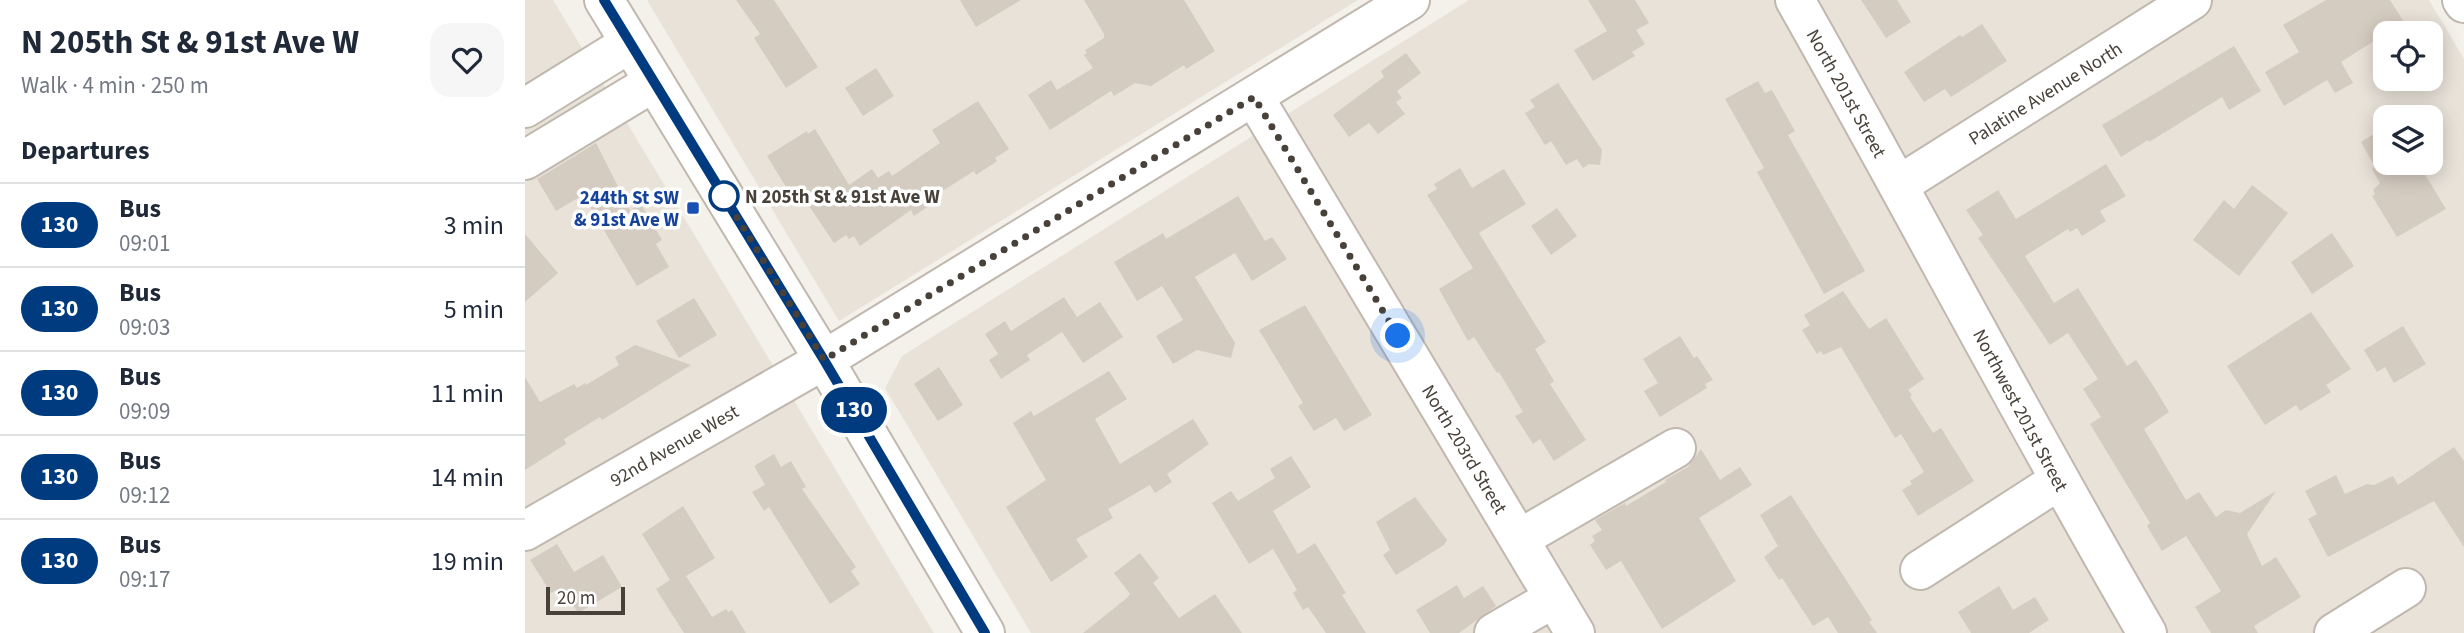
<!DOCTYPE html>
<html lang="en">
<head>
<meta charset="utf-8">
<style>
	:root { --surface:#fff; --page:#f6f6f7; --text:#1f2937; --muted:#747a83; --line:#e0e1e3 }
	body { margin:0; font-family:"Source Sans 3",sans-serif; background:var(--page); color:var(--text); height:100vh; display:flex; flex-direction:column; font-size:26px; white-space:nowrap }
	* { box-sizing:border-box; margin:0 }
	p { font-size:23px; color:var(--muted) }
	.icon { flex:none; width:38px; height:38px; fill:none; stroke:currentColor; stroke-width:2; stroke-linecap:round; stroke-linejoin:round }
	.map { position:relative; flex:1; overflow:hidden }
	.side { display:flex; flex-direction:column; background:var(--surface); width:525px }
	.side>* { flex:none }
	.badge { padding:0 14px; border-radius:23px; font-size:24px; line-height:46px }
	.buttons { position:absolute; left:1848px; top:21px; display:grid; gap:14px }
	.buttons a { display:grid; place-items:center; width:70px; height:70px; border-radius:14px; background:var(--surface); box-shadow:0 4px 18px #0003; font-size:35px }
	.scale { position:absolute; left:21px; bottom:18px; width:79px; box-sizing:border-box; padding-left:7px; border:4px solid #484139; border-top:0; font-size:19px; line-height:24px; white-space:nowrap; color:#484139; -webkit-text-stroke:5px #fff; paint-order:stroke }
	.you { position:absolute; width:35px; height:35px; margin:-18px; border:5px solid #fff; border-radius:50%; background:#1a73e8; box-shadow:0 0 0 10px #1a73e833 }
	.map>.badge { position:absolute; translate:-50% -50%; box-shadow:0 0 0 4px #fff }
	h2 { padding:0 21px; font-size:26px; line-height:63px }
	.round { display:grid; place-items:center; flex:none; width:74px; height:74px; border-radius:21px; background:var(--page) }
	.head { display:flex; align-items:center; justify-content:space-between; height:119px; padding:0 21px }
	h1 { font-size:33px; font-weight:700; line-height:52px }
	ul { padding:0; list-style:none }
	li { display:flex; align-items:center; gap:21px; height:84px; padding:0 21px; border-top:2px solid var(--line) }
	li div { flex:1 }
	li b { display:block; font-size:26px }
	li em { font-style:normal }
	li .badge { min-width:77px; font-weight:700; text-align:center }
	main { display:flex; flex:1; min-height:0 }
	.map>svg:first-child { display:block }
	.residential { fill:#e8e2d9; fill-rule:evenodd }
	.building { fill:#d5ccc1 }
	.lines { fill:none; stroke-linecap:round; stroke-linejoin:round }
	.minor-casing { stroke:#c0b8ae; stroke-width:42 }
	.minor { stroke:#fff; stroke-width:38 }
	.line-casing { stroke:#fff; stroke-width:16 }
	.line { stroke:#003b80; stroke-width:10 }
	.walk { stroke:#484139; stroke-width:7; stroke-dasharray:0 12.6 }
	.stop-dot { fill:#fff; stroke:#003b80; stroke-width:3.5 }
	.transit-dot { fill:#1a4fb4; stroke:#fff; stroke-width:2.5 }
	.labels { text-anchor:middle; stroke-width:7; stroke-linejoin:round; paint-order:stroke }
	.street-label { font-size:19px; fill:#484139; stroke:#fff }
	.stop-label { font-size:19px; font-weight:bold; fill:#484139; stroke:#fff; text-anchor:start }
	.transit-label { font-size:19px; font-weight:bold; fill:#164399; stroke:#fff; text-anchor:end }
</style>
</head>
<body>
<main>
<section class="side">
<div class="head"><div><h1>N 205th St &amp; 91st Ave W</h1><p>Walk · 4 min · 250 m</p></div><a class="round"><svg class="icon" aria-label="heart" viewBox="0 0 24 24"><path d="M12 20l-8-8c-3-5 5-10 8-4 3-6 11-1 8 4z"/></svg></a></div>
<h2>Departures</h2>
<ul>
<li><span class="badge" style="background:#003b80;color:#fff">130</span><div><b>Bus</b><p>09:01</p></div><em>3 min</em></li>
<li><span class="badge" style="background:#003b80;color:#fff">130</span><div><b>Bus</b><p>09:03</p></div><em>5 min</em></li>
<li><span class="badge" style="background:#003b80;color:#fff">130</span><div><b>Bus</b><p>09:09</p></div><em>11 min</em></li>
<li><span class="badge" style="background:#003b80;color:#fff">130</span><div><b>Bus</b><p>09:12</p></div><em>14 min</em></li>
<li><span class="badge" style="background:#003b80;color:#fff">130</span><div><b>Bus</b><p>09:17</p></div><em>19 min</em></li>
</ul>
</section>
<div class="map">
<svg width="1939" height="633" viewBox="0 0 1939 633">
	<rect width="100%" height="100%" fill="#f4f1eb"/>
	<g class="residential">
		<polygon points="0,0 28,0 409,633 0,633"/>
		<polygon points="122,0 833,0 314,321"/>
		<path d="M944,0H1904L1939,59V633H506L360,388L377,356ZM1860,33H1906V79H1860ZM1860,117H1906V163H1860Z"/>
	</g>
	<g class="building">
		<polygon points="211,0 249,0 293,67 261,88 229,38 235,34"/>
		<polygon points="435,0 496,0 451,27"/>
		<polygon points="559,0 659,0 690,51 661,69 659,65 626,86 610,83 589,96 586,91 525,130 503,95 526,80 532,90 568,68 559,55 562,53 560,50 579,38 579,34"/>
		<polygon points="1063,0 1110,0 1124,23 1111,30 1120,44 1107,52 1110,56 1068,81 1049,50 1082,31"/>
		<polygon points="1336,0 1372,0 1386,22 1361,38"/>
		<polygon points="1801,0 1865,0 1879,22 1816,62 1828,83 1810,93 1802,80 1759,106 1740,72 1774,52 1758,25"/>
		<polygon points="1457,24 1482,61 1426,97 1420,89 1399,102 1379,72 1435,35 1437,37"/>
		<polygon points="1709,46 1736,91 1704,110 1697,97 1624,142 1623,140 1596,157 1577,125"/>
		<polygon points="881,53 896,73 872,91 877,98 871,102 880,114 853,134 844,123 824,137 808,115 859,77 856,71"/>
		<polygon points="351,68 369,96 338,116 320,88"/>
		<polygon points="1233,81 1240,93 1247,90 1270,131 1263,135 1340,271 1299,294 1232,172 1239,168 1200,99"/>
		<polygon points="1033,83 1077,150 1075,165 1064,164 1058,168 1052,159 1041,165 1026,141 1020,145 1000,113 1010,107 1005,100"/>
		<polygon points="453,101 484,149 470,158 472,161 451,175 449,171 411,195 414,199 389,216 386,210 335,246 329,236 324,239 321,235 309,243 280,200 272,205 242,156 282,131 283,134 290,129 324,185 347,169 353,178 364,171 367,176 415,143 407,130"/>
		<polygon points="1860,127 1860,163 1893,163 1921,209 1872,237 1847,196 1850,194 1848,190 1855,183 1847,169 1850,167 1836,142"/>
		<polygon points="71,143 105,210 116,204 137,240 131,244 144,267 112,286 58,195 31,211 12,179"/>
		<polygon points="1581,164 1601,196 1575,211 1581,221 1557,236 1552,228 1545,232 1543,229 1500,256 1529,303 1553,288 1602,366 1611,360 1631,390 1644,412 1619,429 1661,500 1674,492 1691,517 1701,510 1715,513 1751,491 1722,534 1737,566 1751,557 1776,597 1729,626 1733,633 1686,633 1670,607 1696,591 1661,536 1637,551 1622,526 1625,523 1565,424 1576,417 1558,389 1573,379 1543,333 1525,345 1453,238 1458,235 1441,210 1473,190 1491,219"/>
		<polygon points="935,168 947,188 979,169 1001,204 954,233 1021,342 1010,349 1029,381 1025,384 1061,440 1029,461 1015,439 1008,444 990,416 998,412 974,372 972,373 949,337 943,341 914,289 948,268 902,195 912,189 909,184"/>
		<polygon points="1727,185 1763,213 1714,276 1668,240 1699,200 1709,209"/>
		<polygon points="713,196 740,241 747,237 762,259 727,281 710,253 670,277 710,343 706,358 672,350 648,364 631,336 658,320 637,286 612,301 589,262 638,233 641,239"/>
		<polygon points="1032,208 1052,236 1026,255 1006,226"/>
		<polygon points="1807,233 1829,266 1787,294 1766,262"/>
		<polygon points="0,234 33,273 0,302"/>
		<polygon points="1318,291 1344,329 1361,318 1399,379 1383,390 1387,395 1385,397 1408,433 1416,428 1449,481 1393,516 1377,490 1387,484 1385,481 1399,472 1376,434 1370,438 1316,347 1298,355 1296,351 1292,354 1277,330 1285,325 1279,315"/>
		<polygon points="539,297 552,317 575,302 598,337 558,363 537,332 502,355 505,360 476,379 464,360 473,354 460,334 480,321 486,331"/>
		<polygon points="169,298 192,335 154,358 131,321"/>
		<polygon points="780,305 847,415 819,431 811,418 789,431 773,406 778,403 734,330"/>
		<polygon points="1786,312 1826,369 1801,385 1806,392 1775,411 1771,405 1740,425 1702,366"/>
		<polygon points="1878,326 1901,364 1869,383 1860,367 1852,372 1839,350"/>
		<polygon points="1155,336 1169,358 1172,356 1188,380 1180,384 1182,388 1135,417 1119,391 1133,383 1118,359"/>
		<polygon points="110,345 166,365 77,420 75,417 39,439 41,444 0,470 0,377 15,402 49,384 52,388 60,383 61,385 94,365 90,357"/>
		<polygon points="414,367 438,405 413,421 389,384"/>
		<polygon points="584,371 602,399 570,419 595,464 668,419 684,444 642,474 647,482 630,493 625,485 583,509 588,518 551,539 563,557 526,582 481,507 521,480 488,423 506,411 509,416"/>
		<polygon points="1929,447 1939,461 1939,547 1909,501 1803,557 1783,519 1792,514 1780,491 1811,475 1820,494 1842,484 1849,485 1868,476 1873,485"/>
		<polygon points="1176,449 1195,480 1215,467 1227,485 1174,518 1211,581 1137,629 1096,561 1081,570 1065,545 1070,541 1067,536 1077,530 1070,520 1100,503 1101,506 1141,482 1140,480 1163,467"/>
		<polygon points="249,454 256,467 266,461 281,487 277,489 331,567 326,571 335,584 305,604 244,507 239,511 227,492 240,485 229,466"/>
		<polygon points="766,456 786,487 748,511 773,554 790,543 821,593 817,595 841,633 801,633 783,607 778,610 768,593 772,590 748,549 724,564 687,503 706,491 713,501 750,478 745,469"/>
		<polygon points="1266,495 1347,620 1344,622 1352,633 1313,633 1303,617 1288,626 1257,578 1254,580 1239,557 1253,546 1235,515"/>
		<polygon points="890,497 922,540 919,545 871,575 858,555 865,550 851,522"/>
		<polygon points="158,506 190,558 161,576 187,617 201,609 203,612 207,610 221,633 159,633 131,589 145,580 117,534"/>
		<polygon points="32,544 49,572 78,555 97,587 53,613 42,595 39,597 34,589 26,593 5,560"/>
		<polygon points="615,553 634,578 628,583 654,618 690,594 717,633 558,633 602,598 605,594 589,573"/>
		<polygon points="932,585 939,598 958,586 971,606 934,633 905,633 891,610"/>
		<polygon points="1474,586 1488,610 1510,597 1524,620 1504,633 1446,633 1433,612"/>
	</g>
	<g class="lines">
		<defs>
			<g id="minor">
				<polyline points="79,0 299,360 460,633"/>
				<path d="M1270,0C1389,210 1500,424 1622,633"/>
				<polyline points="1937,0 1939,3"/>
				<polyline points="729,97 1050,633"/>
				<polyline points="0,108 105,43"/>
				<polyline points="0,160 129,82"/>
				<polyline points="1374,185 1667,0"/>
				<polyline points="0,531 299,360 885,0"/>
				<polyline points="994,539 1151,448"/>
				<polyline points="1395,570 1533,481"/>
				<polyline points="969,633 1029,598"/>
				<polyline points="1809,633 1881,588"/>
			</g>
		</defs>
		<use href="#minor" class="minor-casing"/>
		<use href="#minor" class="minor"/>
	</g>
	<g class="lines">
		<defs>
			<polyline id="line" points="79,0 299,360 460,633"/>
		</defs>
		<use href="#line" class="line-casing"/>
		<use href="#line" class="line"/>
		<polyline class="walk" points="199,196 299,360 729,97 873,336"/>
	</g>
	<circle class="stop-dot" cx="199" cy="196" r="14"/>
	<rect class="transit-dot" x="161" y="201" width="14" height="14" rx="3.5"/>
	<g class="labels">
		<g class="street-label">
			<text transform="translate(1322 93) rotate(61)" y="7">North 201st Street</text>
			<text transform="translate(1520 93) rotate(-32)" y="7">Palatine Avenue North</text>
			<text transform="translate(1496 410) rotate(62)" y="7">Northwest 201st Street</text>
			<text transform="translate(149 445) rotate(-30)" y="7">92nd Avenue West</text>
			<text transform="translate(940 449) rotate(59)" y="7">North 203rd Street</text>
		</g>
		<g class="stop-label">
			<text x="220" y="203">N 205th St &amp; 91st Ave W</text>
		</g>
		<g class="transit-label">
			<text x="154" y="204">244th St SW<tspan x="154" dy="22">&amp; 91st Ave W</tspan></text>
		</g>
	</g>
</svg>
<div class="buttons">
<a><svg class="icon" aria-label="locate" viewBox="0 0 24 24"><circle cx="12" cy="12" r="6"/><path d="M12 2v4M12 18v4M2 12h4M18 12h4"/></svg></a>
<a><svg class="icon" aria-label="layers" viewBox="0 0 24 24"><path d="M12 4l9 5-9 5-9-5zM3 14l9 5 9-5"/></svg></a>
</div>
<div class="scale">20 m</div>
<div class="you" style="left:873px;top:336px"></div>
<b class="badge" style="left:329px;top:410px;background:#003b80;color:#fff">130</b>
</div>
</main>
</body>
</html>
